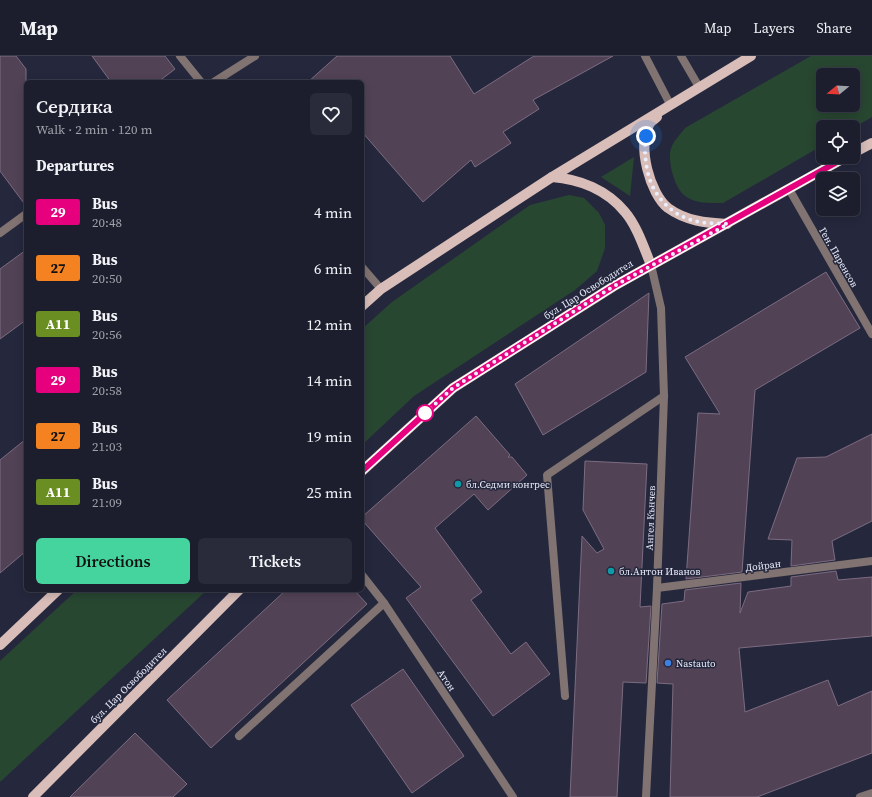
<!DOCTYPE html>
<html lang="en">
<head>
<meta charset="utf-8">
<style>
	:root { --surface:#1c1e2e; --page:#292b3a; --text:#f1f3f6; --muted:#a0a2aa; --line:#3a3c4a; --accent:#46d49e }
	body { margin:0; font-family:"Source Serif 4",serif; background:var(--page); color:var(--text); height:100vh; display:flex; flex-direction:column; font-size:15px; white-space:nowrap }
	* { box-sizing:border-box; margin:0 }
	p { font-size:13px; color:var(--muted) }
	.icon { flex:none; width:22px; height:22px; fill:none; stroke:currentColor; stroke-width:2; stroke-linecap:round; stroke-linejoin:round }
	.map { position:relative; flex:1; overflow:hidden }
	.sheet { position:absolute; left:24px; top:24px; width:340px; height:512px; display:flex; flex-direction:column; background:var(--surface); border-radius:6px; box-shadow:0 2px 10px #0003,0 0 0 1px var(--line) }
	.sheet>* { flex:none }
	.badge { padding:0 8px; border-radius:3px; font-size:14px; line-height:26px }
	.needle { width:26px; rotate:252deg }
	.fabs { position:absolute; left:816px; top:12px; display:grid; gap:8px }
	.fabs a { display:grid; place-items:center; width:44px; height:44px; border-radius:6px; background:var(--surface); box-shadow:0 2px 10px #0003,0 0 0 1px var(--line); font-size:20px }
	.you { position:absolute; width:20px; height:20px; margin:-10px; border:3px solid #fff; border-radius:50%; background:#1a73e8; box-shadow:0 0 0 6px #1a73e833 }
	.map>.badge { position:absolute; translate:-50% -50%; box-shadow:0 0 0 2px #fff }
	h2 { padding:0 12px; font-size:15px; line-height:36px }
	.round { display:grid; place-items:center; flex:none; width:42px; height:42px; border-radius:6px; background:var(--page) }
	.summary { display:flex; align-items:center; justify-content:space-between; height:68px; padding:0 12px }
	h1 { font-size:19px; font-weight:600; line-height:30px }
	.cta { display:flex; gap:8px; margin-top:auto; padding:8px 12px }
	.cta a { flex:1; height:46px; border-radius:6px; background:var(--accent); color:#111; font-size:16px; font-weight:600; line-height:46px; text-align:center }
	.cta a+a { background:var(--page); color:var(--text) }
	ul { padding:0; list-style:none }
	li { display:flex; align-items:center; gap:12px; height:56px; padding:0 12px }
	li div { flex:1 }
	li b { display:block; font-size:15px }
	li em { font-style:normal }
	li .badge { min-width:44px; font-weight:700; text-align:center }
	header { display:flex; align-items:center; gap:24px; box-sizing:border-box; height:56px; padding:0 20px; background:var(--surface); border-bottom:1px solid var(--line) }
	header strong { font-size:19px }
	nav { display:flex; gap:22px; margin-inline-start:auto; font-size:14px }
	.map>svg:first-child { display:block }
	.green { fill:#284731; fill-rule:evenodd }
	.building { fill:#524256; stroke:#7d6c81 }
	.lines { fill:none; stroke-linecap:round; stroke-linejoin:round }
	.lane { stroke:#817371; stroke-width:8 }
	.street { stroke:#817371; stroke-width:8 }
	.primary { stroke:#d8bdb8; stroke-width:10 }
	.line-casing { stroke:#fff; stroke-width:9 }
	.line { stroke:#e6007e; stroke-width:6 }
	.walk { stroke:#ebeefc; stroke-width:4; stroke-dasharray:0 7.2 }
	.stop-dot { fill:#fff; stroke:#e6007e; stroke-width:2 }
	.culture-dot { fill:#0f9aa8; stroke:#25283d; stroke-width:1.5 }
	.shop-dot { fill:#3f7fe0; stroke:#25283d; stroke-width:1.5 }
	.labels { text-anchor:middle; stroke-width:3; stroke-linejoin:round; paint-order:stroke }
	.street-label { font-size:10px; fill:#ebeefc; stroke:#25283d }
	.poi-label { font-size:10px; fill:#ebeefc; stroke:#25283d; text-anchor:start }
</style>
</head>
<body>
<header>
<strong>Map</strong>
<nav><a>Map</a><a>Layers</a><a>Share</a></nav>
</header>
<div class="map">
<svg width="872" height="741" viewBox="0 0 872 741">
	<rect width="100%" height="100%" fill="#25283d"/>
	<g class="green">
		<path d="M811,0H872V61L853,72L823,71V89L723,147C710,147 694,148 684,139C674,131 666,101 672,90C675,83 681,78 685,72ZM823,19H853V49H823Z"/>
		<polygon points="634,101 630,140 601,121"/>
		<polygon points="569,139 584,142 599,157 605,169 605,192 597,215 575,234 414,340 362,389 362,273 392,246 530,149"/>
		<polygon points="77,534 207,534 0,726 0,605"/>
	</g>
	<g class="building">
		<polygon points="0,0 16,0 26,13 26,150 0,115"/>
		<polygon points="92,0 165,0 175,13 158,26 111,26"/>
		<polygon points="337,0 450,0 474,38 534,0 613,0 533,44 539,53 503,76 511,87 475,111 471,104 423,146 362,76 362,26 308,26"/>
		<polygon points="26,194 26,264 0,283 0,213"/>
		<polygon points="826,216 860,272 755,334 742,516 686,523 698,357 720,358 685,301"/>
		<polygon points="649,237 646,316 543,379 515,328"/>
		<polygon points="476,360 510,399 508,401 512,401 527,419 488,454 474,438 435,472 482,536 471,544 511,598 526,586 550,618 493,660 406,542 421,531 362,464 362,461"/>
		<polygon points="872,378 872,465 832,485 835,504 791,510 792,484 768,483 797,402 826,401"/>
		<polygon points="26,383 26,495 0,517 0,404"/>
		<polygon points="585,405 647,408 640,551 651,550 646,627 623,626 617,741 570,741 582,480 597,497 604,493 583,454"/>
		<polygon points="836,515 838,524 872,521 872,580 739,592 745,656 828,624 838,650 872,635 872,697 757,741 670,741 673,628 657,627 662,548 684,545 685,534 741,527 740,557 748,536 791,530 791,521"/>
		<polygon points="286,534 354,534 367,548 211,692 167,644"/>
		<polygon points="403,613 464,700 412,737 351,649"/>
		<polygon points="135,677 187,728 173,741 70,741"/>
	</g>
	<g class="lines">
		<g class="lane">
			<polyline points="565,640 547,419 664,340"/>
			<polyline points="239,680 384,547"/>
		</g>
		<g class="street">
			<polyline points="180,0 201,26"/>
			<polyline points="645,0 670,48"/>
			<polyline points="681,0 699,31"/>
			<polyline points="214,26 255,0"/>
			<polyline points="789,133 872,278"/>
			<polyline points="0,177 26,158"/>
			<polyline points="362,211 381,233"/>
			<polyline points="362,519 384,547 513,741"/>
			<polyline points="657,532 872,505"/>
			<polyline points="646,741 657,532 664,340 661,252 651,209"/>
			<polyline points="860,741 872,737"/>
		</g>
		<g class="primary">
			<path d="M657,61C655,63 650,66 649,69C637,90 650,138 668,152C686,165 706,167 727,168"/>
			<polyline points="853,97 872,87"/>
			<path d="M552,121C580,123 607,134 625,156C637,170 644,192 651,209"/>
			<polyline points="362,250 381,233 552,121 751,0"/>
			<polyline points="362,415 453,332 614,230 846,101"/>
			<polyline points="0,589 58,534"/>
			<polyline points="33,741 239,534"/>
		</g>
	</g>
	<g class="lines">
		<defs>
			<polyline id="line" points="362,415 453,332 614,230 846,101"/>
		</defs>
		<use href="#line" class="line-casing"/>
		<use href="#line" class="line"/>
		<path class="walk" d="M425,357L453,332L614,230L728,168C719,167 709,168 700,166C673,162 652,140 647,113C645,101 644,91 646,80"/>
	</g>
	<circle class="stop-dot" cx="425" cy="357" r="8"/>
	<g class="culture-dot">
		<circle cx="458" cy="428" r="4"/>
		<circle cx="611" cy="515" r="4"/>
	</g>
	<circle class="shop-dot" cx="668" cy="607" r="4"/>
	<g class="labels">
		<g class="street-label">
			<text transform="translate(839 201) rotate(60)" y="4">Ген. Паренсов</text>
			<text transform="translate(588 233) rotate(-32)" y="4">бул. Цар Освободител</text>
			<text transform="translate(650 462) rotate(-88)" y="4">Ангел Кънчев</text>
			<text transform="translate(763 509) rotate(-7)" y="4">Дойран</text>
			<text transform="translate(447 624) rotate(56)" y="4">Атон</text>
			<text transform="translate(128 629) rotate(-45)" y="4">бул. Цар Освободител</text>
		</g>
		<g class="poi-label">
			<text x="466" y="432">бл.Седми конгрес</text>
			<text x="619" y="519">бл.Антон Иванов</text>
			<text x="676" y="611">Nastauto</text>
		</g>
	</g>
</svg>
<div class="fabs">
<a><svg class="needle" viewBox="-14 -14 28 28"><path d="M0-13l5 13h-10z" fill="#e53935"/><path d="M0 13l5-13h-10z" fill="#a0a2aa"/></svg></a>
<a><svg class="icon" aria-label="locate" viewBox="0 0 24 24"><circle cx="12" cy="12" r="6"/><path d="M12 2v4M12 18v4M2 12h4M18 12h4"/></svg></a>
<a><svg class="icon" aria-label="layers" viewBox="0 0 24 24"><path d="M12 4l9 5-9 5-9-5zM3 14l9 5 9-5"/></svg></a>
</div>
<div class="you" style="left:646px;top:80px"></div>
<section class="sheet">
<div class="summary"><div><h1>Сердика</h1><p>Walk · 2 min · 120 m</p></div><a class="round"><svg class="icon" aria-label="heart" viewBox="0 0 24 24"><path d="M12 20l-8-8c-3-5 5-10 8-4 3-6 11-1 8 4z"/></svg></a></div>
<h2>Departures</h2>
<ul>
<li><span class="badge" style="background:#e6007e;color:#fff">29</span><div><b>Bus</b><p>20:48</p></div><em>4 min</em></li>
<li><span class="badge" style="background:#f58220;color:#111">27</span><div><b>Bus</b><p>20:50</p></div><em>6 min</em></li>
<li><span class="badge" style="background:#6b8e23;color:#fff">А11</span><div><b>Bus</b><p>20:56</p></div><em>12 min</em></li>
<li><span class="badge" style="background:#e6007e;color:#fff">29</span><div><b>Bus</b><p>20:58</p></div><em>14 min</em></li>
<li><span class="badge" style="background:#f58220;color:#111">27</span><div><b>Bus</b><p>21:03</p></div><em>19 min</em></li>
<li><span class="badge" style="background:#6b8e23;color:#fff">А11</span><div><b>Bus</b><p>21:09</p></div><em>25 min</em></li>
</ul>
<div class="cta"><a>Directions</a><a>Tickets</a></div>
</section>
</div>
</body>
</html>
